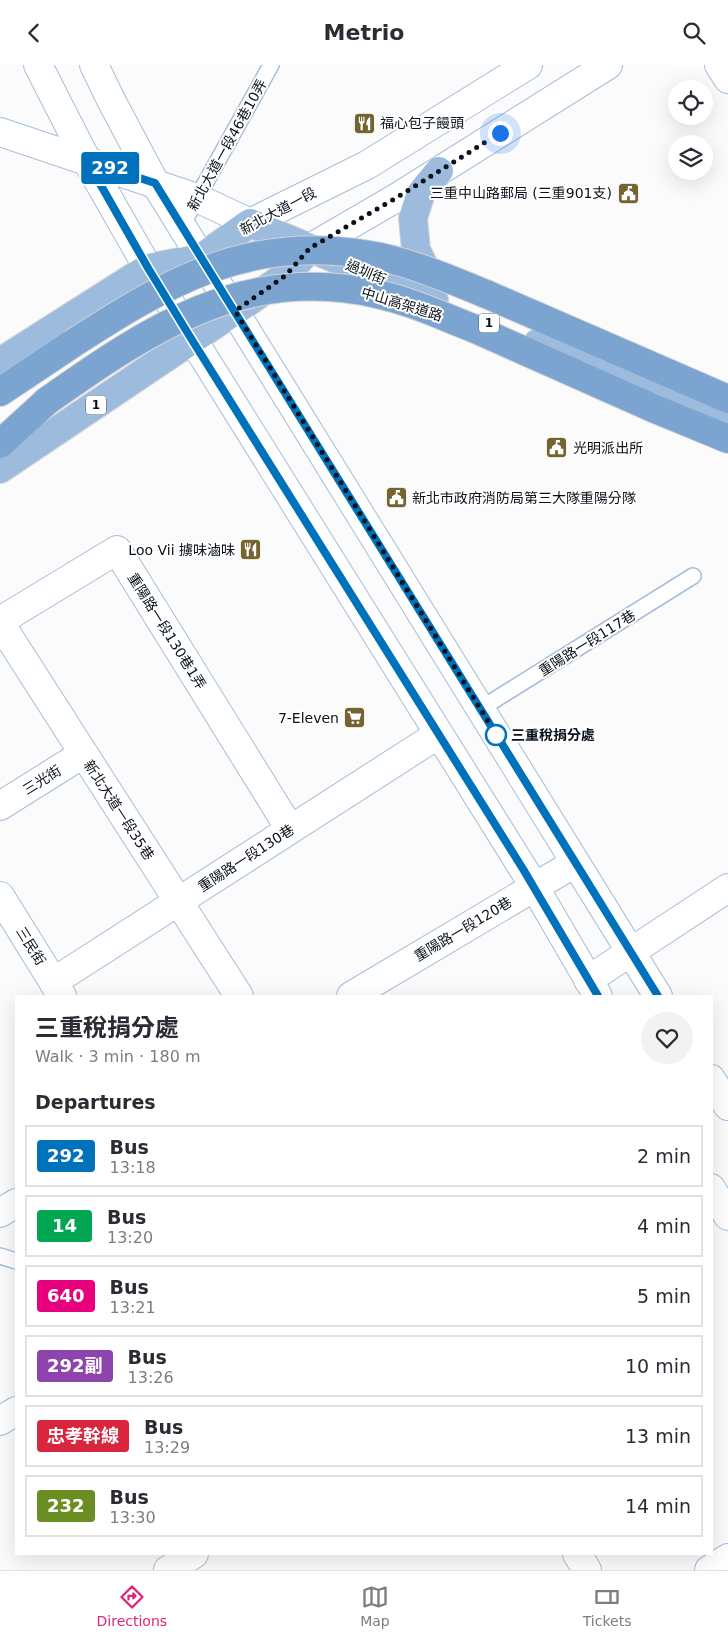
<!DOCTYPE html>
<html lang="en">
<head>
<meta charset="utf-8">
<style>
	:root { --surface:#fff; --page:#f2f2f3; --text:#2b2b33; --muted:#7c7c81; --line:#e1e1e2; --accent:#db2777 }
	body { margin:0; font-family:"DejaVu Sans","Noto Sans TC",sans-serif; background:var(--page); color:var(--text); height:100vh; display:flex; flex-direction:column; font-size:19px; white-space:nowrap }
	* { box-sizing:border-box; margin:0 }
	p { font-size:16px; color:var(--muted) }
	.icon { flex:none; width:28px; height:28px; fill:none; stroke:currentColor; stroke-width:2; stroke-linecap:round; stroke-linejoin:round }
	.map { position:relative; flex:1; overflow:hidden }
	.details { position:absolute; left:15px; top:930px; width:698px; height:560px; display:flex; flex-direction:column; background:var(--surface); border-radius:0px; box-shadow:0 5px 20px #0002 }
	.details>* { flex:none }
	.badge { padding:0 10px; border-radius:4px; font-size:18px; line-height:32px }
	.controls { position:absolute; left:668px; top:15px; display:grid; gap:10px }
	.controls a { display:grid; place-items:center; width:45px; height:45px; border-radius:50%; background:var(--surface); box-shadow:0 5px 20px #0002; font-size:25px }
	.you { position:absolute; width:25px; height:25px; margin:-12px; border:4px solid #fff; border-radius:50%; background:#1a73e8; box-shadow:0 0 0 8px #1a73e833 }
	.map>.badge { position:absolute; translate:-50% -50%; box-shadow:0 0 0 2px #fff }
	h2 { padding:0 20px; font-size:19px; line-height:45px }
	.round { display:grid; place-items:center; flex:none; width:52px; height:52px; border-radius:26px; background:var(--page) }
	.overview { display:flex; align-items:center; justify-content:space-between; height:85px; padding:0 20px }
	h1 { font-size:24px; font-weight:700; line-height:38px }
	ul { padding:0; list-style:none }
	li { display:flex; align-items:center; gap:15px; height:62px; margin:0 10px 8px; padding:0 10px; border:2px solid var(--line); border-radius:0px }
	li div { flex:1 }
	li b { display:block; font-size:19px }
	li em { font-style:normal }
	li .badge { min-width:55px; font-weight:700; text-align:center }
	header { display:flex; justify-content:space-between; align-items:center; height:65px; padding:0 20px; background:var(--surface); font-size:22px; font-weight:700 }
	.menu { display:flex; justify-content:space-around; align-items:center; height:70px; border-top:1px solid var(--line); background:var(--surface); font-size:14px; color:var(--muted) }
	.menu a { display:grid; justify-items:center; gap:2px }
	.menu .on { color:var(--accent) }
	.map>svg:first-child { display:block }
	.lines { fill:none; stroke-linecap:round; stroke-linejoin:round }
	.service-casing { stroke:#a6bed9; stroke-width:18 }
	.minor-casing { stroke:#a6bed9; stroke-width:30 }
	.tertiary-casing { stroke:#a6bed9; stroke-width:30 }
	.secondary-casing { stroke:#a6bed9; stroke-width:30 }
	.primary-casing { stroke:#d3d4d6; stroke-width:30 }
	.trunk-casing { stroke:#d3d4d6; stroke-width:30 }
	.service { stroke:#fff; stroke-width:15 }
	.minor { stroke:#fff; stroke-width:28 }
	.tertiary { stroke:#fff; stroke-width:28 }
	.secondary { stroke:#fff; stroke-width:28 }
	.primary { stroke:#9dbbdc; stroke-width:28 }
	.trunk { stroke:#7ca4d0; stroke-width:28 }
	.trunk-bridge-casing { stroke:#d3d4d6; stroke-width:30; stroke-linecap:butt }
	.trunk-bridge { stroke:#7ca4d0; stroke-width:28 }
	.line-casing { stroke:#fff; stroke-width:11 }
	.line { stroke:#0072bc; stroke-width:8 }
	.walk { stroke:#09111a; stroke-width:5; stroke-dasharray:0 9 }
	.stop-dot { fill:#fff; stroke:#0072bc; stroke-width:2.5 }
	.labels { text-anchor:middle; stroke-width:4; stroke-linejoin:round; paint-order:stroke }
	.shield { fill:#fff; stroke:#53585f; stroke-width:1 }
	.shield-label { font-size:12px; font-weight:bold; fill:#09111a }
	.poi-label { font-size:14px; fill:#09111a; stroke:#fff; text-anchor:start }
	.street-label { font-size:14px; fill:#09111a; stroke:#fff }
	.stop-label { font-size:14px; font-weight:bold; fill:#09111a; stroke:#fff; text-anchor:start }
</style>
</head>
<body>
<header><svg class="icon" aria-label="back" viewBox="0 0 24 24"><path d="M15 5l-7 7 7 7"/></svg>Metrio<svg class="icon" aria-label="search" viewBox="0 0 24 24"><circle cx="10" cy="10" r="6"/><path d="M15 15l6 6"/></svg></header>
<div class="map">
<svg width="728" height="1505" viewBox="0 0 728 1505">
	<rect width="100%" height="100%" fill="#fbfbfb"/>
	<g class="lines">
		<defs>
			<g id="service">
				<polyline points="182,160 271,0"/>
				<polyline points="480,644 693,511"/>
				<polyline points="0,1191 16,1196"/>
			</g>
			<g id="minor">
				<polyline points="719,0 728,14"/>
				<polyline points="0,556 117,485 290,764"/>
				<polyline points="0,558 239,931"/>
				<polyline points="0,741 83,689"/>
				<polyline points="0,831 62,931"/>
				<polyline points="588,915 728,823"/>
				<polyline points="53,917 439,669"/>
				<polyline points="351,931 575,798"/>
				<polyline points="0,1148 16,1138"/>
				<polyline points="0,1356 16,1346"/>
				<polyline points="577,1489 587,1505"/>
				<polyline points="168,1505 194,1489"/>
				<polyline points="709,1505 728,1493"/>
			</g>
			<g id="tertiary">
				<polyline points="0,67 197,133 250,158 367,100 528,0"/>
				<polyline points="310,183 396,133 608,0"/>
			</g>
			<g id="secondary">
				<polyline points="38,0 87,96 148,203 534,821 598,931"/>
				<polyline points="94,0 111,35 155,118 658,931"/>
				<polyline points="711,1014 728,1041"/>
				<polyline points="711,1123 728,1151"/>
			</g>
			<g id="primary">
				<polyline points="435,219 427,207 416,185 413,153 421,128 439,106"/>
				<polyline points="538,278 728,357"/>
				<polyline points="0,297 148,203 201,193 250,158 434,235"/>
				<polyline points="0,404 235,246 285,211 310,183"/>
			</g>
			<g id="trunk">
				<polyline points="486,229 728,334"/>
				<polyline points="473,263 655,344 728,374"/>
				<polyline points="0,327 72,279"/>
				<polyline points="0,379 47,336"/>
			</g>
		</defs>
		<use href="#service" class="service-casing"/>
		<use href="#minor" class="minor-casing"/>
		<use href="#tertiary" class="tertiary-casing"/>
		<use href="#secondary" class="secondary-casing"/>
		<use href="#primary" class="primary-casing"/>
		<use href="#trunk" class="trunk-casing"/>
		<use href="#service" class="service"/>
		<use href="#minor" class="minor"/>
		<use href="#tertiary" class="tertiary"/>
		<use href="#secondary" class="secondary"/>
		<use href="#primary" class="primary"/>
		<use href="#trunk" class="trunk"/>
		<defs>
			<g id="trunk-bridge">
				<path d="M72,279C168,217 245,171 364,189C406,195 447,213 486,229"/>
				<path d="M47,336C149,264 245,199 377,229C410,236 442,251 473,263"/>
			</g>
		</defs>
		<use href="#trunk-bridge" class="trunk-bridge-casing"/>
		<use href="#trunk-bridge" class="trunk-bridge"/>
	</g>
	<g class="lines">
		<defs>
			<polyline id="line" points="598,931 523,804 192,275 148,203 87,96 155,118 658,931"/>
		</defs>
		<use href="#line" class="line-casing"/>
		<use href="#line" class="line"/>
		<polyline class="walk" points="496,670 499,674 235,246 285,211 310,183 396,133 500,68"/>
	</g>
	<defs>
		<symbol id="restaurant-square" viewBox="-11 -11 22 22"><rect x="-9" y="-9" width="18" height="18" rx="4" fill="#746432" stroke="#fff"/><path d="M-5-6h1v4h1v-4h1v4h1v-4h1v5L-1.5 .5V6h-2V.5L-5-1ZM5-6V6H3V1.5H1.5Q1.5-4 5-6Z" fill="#fff"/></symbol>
		<symbol id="civic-square" viewBox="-11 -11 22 22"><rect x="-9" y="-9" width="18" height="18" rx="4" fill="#746432" stroke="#fff"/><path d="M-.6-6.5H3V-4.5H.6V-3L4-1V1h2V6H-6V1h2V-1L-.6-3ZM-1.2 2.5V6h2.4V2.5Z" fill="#fff"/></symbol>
		<symbol id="supermarket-square" viewBox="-11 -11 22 22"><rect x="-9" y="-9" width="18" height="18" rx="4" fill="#746432" stroke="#fff"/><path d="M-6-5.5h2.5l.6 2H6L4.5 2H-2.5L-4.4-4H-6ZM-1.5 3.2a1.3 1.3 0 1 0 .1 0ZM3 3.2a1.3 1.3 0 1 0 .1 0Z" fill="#fff"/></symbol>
	</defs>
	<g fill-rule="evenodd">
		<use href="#restaurant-square" x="352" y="46" width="25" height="25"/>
		<use href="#civic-square" x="616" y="116" width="25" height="25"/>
		<use href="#civic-square" x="544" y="370" width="25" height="25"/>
		<use href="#civic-square" x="384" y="420" width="25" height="25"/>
		<use href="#restaurant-square" x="238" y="472" width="25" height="25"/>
		<use href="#supermarket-square" x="342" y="640" width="25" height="25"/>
	</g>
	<circle class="stop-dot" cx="496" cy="670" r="10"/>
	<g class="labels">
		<g class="shield">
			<rect x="479" y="248.5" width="20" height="19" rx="4"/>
			<rect x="86" y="330.5" width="20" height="19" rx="4"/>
		</g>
		<g class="shield-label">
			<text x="489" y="262">1</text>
			<text x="96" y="344">1</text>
		</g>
		<g class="poi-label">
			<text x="380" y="63">福心包子饅頭</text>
			<text x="612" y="133" text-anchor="end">三重中山路郵局 (三重901支)</text>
			<text x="573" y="388">光明派出所</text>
			<text x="412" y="438">新北市政府消防局第三大隊重陽分隊</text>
			<text x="235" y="490" text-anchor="end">Loo Vii 擄味滷味</text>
			<text x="339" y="658" text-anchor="end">7-Eleven</text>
		</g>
		<g class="street-label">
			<text transform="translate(227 80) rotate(-61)" y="5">新北大道一段46巷10弄</text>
			<text transform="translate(278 146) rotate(-28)" y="5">新北大道一段</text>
			<text transform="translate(366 207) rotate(23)" y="5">過圳街</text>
			<text transform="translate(402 239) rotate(17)" y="5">中山高架道路</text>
			<text transform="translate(167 566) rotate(58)" y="5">重陽路一段130巷1弄</text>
			<text transform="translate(587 578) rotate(-32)" y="5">重陽路一段117巷</text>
			<text transform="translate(42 715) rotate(-32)" y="5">三光街</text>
			<text transform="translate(119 745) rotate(57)" y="5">新北大道一段35巷</text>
			<text transform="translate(246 793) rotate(-33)" y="5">重陽路一段130巷</text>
			<text transform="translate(463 864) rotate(-31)" y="5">重陽路一段120巷</text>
			<text transform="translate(31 881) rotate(58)" y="5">三民街</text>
		</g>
		<g class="stop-label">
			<text x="511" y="675">三重稅捐分處</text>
		</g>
	</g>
</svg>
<div class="controls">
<a><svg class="icon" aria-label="locate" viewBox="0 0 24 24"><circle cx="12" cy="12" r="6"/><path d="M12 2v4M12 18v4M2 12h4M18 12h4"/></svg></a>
<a><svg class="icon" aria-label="layers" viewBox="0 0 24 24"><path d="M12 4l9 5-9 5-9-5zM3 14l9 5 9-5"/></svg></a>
</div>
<div class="you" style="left:500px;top:68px"></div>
<b class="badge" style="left:110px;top:103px;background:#0072bc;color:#fff">292</b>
<section class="details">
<div class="overview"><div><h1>三重稅捐分處</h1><p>Walk · 3 min · 180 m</p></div><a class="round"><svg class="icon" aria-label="heart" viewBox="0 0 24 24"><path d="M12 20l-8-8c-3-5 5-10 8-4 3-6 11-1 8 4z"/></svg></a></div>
<h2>Departures</h2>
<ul>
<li><span class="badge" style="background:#0072bc;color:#fff">292</span><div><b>Bus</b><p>13:18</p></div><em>2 min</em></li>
<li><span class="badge" style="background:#00a651;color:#fff">14</span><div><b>Bus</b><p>13:20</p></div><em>4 min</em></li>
<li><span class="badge" style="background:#e6007e;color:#fff">640</span><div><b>Bus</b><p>13:21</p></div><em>5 min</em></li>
<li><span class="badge" style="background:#8e44ad;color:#fff">292副</span><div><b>Bus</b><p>13:26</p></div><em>10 min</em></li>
<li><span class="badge" style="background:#d7263d;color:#fff">忠孝幹線</span><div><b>Bus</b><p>13:29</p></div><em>13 min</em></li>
<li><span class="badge" style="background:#6b8e23;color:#fff">232</span><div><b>Bus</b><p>13:30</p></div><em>14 min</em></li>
</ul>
</section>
</div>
<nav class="menu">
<a class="on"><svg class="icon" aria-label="directions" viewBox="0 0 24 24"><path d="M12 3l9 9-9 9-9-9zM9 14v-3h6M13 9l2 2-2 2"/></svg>Directions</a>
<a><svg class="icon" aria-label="map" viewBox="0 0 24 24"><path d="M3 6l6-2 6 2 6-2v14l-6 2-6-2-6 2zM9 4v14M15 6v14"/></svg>Map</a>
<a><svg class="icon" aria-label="tickets" viewBox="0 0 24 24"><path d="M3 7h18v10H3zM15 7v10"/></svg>Tickets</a>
</nav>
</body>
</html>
